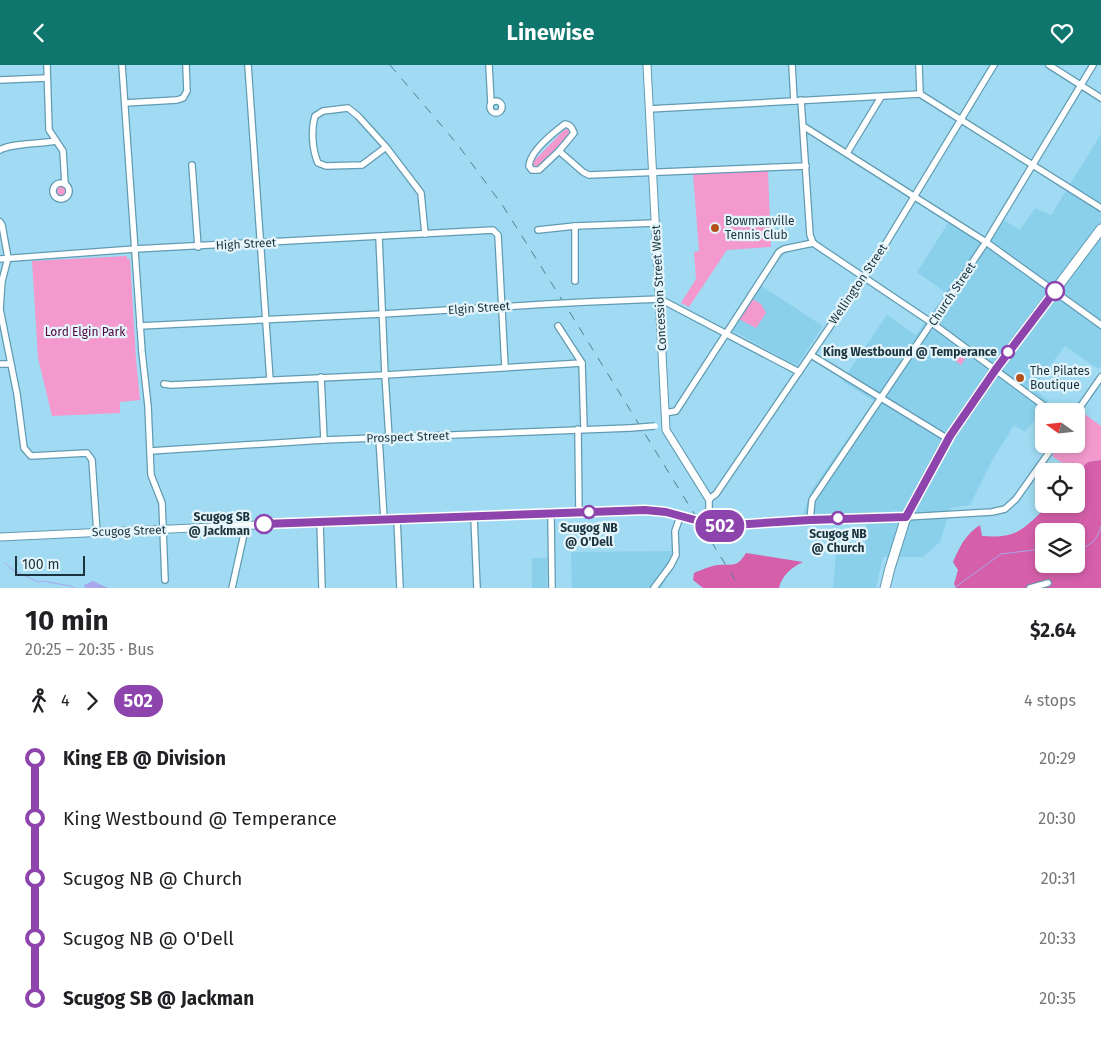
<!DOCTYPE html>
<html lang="en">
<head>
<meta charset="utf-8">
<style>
	:root { --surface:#fff; --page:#f2f2f2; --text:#202124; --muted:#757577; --accent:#0f766e }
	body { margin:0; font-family:"Fira Sans",sans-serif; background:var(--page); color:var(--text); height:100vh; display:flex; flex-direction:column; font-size:19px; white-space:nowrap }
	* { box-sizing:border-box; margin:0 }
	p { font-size:16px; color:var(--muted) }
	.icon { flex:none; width:28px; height:28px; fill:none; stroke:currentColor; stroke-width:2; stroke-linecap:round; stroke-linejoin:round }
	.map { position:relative; height:523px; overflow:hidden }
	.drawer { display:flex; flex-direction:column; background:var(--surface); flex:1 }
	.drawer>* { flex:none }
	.badge { padding:0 10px; border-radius:16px; font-size:18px; line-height:32px }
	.needle { width:32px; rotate:285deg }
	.buttons { position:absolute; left:1035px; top:338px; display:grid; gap:10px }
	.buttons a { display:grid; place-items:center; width:50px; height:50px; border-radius:8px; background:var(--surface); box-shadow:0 2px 8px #0003; font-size:25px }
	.scale { position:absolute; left:15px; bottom:12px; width:70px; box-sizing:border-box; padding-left:5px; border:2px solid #1b333d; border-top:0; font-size:14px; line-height:18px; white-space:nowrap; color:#1b333d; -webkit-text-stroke:4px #e4f5fc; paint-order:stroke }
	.map>.badge { position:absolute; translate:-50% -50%; box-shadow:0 0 0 2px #fff }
	.legs { display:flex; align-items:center; gap:8px; height:55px; padding:0 25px; font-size:16px }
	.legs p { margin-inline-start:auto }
	.headline { display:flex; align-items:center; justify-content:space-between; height:85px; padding:0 25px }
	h1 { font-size:28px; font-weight:700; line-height:38px }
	ul { padding:0 25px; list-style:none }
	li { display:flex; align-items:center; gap:18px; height:60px; font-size:19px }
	li i { display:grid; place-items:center; width:8px; height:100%; margin:0 6px; background:currentColor }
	li i::after { content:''; width:12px; height:12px; margin:-6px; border:4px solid; border-radius:50%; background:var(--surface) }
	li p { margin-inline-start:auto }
	li:first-child i { background:linear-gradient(#0000 50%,currentColor 0) }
	li:last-child i { background:linear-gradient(currentColor 50%,#0000 0) }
	header { display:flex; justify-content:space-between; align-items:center; height:65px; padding:0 25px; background:var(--accent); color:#fff; font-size:22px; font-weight:700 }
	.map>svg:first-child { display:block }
	.built { fill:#8bd0eb }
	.green { fill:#f399ce }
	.forest { fill:#d55fa9; fill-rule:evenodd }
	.water { fill:#a8a7ee }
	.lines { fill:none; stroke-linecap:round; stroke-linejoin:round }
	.stream { stroke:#a8a7ee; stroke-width:1 }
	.minor-casing { stroke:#619bb1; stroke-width:8 }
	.tertiary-casing { stroke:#619bb1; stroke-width:9 }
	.primary-casing { stroke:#619bb1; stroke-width:11 }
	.minor { stroke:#fff; stroke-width:5.5 }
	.tertiary { stroke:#fff; stroke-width:7 }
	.primary { stroke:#fff; stroke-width:9 }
	.rail { stroke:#557c8c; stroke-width:1; stroke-dasharray:9 9; stroke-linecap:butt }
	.minor-bridge-casing { stroke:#619bb1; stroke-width:8; stroke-linecap:butt }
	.minor-bridge { stroke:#fff; stroke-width:5.5 }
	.line-1-casing { stroke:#fff; stroke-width:11 }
	.line-1 { stroke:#8e44ad; stroke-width:8 }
	.poi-dot { fill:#b4501c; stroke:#e4f5fc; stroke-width:2 }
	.stop-1-dot { fill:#fff; stroke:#8e44ad; stroke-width:2.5 }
	.labels { text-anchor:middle; stroke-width:4.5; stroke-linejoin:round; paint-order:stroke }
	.poi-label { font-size:12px; fill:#1b333d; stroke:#e4f5fc; text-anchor:start }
	.street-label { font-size:12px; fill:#1b333d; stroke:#e4f5fc }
	.park-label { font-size:12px; fill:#52053b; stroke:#e4f5fc }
	.stop-label { font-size:12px; font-weight:bold; fill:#1b333d; stroke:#e4f5fc; text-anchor:end }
</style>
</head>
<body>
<header><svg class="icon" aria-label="back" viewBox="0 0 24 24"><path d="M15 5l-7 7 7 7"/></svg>Linewise<svg class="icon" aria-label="heart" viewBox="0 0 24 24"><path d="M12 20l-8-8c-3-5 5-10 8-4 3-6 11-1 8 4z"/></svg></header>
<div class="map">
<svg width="1101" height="523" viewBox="0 0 1101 523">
	<rect width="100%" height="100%" fill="#a0dbf3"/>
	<g class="built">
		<polygon points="1101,69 1101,301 1098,304 1065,281 1033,323 1049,336 1025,367 1014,360 992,396 970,440 951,443 940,477 923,492 883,492 876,523 833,523 836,488 865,485 867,448 803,449 812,424 874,336 842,316 887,250 916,270 946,228 917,207 952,152 983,173 999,152 1020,165 1035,143 1051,150"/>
		<polygon points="760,220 823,261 797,301 731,265"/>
		<polygon points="672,486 669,508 662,523 572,523 571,487"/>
		<rect x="532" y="493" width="15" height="30"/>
	</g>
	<g class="green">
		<polygon points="568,63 571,69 538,101 533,100 533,97 563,66"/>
		<polygon points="768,106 771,182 727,185 689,242 681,238 696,214 694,187 699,186 693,109"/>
		<circle cx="61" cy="126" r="6"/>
		<polygon points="127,191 127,194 130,194 136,294 140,335 120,337 120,348 52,351 38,293 32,196"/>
		<polygon points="752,234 761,239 766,248 756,263 739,254"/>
		<polygon points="956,282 967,291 961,300 949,291"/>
		<polygon points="1082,347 1101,361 1101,395 1088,397 1077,408 1052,391 1063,379 1076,379 1076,355"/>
	</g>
	<g class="forest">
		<path d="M1101,395V523H956L954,519L958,505L953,497C960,481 965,470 980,460L982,471C1020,474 1024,462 1050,439H1076V408L1088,397ZM1044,466H1076V499H1044Z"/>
		<path d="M746,488L803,497C792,502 782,510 779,523H703L693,515L694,508C701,505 710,501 718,500C733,499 737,503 746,488Z"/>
	</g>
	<polygon class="water" points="93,516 108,523 85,523 84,520"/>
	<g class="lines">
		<g class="stream">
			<path d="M1076,484C1090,482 1098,475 1101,461"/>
			<polyline points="5,498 13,505 38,517 43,516 70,521 75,523"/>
			<polyline points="954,523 1001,489 1033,485 1044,485"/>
		</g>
		<defs>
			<g id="minor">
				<polyline points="47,0 49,65 63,86 65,119"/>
				<polyline points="122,0 142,287 148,341 151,410 162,438 165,515"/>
				<polyline points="248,0 270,315"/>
				<polyline points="489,0 491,38"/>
				<polyline points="792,0 794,36"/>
				<polyline points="919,0 920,29"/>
				<polyline points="1049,0 1101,33"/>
				<polyline points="0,15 47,13"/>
				<polyline points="920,29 1101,143"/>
				<polyline points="801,35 810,170 813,178"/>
				<circle cx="496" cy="42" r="6"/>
				<polyline points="125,38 177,35 183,33 187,26 186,0"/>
				<polyline points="649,44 920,29"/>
				<path d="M565,59C571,60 572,63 574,68L559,86L539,105H532L529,101C530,86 553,68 565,59Z"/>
				<polyline points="803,61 986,177 1101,260"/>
				<path d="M386,82L362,100L326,101L318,98C312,84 311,65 315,51L323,46L348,43L358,51L386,82L421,128L425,169"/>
				<path d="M0,85C11,78 41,79 56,76"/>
				<polyline points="559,86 583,107 589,110 806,101"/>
				<polyline points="847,88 881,32"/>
				<polyline points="192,100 198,182"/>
				<circle cx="61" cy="126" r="8"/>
				<polyline points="0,157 2,160 8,193 2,216 0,244 17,329 24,383 31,391 87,388 92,395 97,468"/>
				<polyline points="575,161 575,216"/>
				<polyline points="538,165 575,161 656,158"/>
				<polyline points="379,172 385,310 389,373"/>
				<polyline points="813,178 932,258 1051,346"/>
				<polyline points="0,194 135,184 493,165 498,170 505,302"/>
				<polyline points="586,237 660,234 799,307"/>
				<polyline points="140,261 382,249 548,239"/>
				<polyline points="558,261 582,298 584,364"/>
				<polyline points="811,290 948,374"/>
				<polyline points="0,299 10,299"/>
				<polyline points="321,312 324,375"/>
				<polyline points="164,319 171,320 385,310 582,298"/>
				<polyline points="665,348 676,346 779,187 784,184 813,178"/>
				<polyline points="1076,348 1101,312"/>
				<polyline points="578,364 579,448"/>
				<polyline points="379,373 384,454"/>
				<polyline points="150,386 324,375 630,363"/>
				<polyline points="551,449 552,523"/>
				<polyline points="474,452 477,523"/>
				<polyline points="906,452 992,447 1005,444 1016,434 1055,379"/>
				<polyline points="397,453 400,523"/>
				<polyline points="810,455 812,435 986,177 1093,0"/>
				<polyline points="320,457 322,523"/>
				<polyline points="709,459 709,434 716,429 880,188 994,0"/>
				<polyline points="232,523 246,460"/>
				<polyline points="654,523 671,500 676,490 675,466 680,452"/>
				<polyline points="1030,523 1048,518"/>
			</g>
			<g id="tertiary">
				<polyline points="647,0 666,365 709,434"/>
				<polyline points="0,472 384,454 645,445 666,447 717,461 810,455 906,452"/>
			</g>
			<polyline id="primary" points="885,523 890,503 906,452 948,374 996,304 1101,164"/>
		</defs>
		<use href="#minor" class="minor-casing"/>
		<use href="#tertiary" class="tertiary-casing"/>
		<use href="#primary" class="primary-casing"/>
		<use href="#minor" class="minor"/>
		<use href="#tertiary" class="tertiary"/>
		<use href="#primary" class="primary"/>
		<polyline class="rail" points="390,0 458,80 503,141 569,246 740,523"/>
		<defs>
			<g id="minor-bridge">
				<polyline points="548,239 586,237"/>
				<polyline points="630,363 655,361"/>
			</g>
		</defs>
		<use href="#minor-bridge" class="minor-bridge-casing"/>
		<use href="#minor-bridge" class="minor-bridge"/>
	</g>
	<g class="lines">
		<defs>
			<polyline id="line-1" points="264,459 645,445 666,447 717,461 810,455 906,452 950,371 996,304 1055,226"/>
		</defs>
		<use href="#line-1" class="line-1-casing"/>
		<use href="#line-1" class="line-1"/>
	</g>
	<g class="poi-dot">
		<circle cx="715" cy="163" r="5"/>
		<circle cx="1020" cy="313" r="5"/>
	</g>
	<g class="stop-1-dot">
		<circle cx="1055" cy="226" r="9"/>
		<circle cx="1008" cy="287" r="6"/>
		<circle cx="589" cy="447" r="6"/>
		<circle cx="838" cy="453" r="6"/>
		<circle cx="264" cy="459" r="9"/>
	</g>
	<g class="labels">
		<g class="poi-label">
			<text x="725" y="160">Bowmanville<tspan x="725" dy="14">Tennis Club</tspan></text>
			<text x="1030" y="310">The Pilates<tspan x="1030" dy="14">Boutique</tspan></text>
		</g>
		<g class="street-label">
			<text transform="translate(246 179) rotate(-3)" y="4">High Street</text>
			<text transform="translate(858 219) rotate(-56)" y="4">Wellington Street</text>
			<text transform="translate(659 223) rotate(-93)" y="4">Concession Street West</text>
			<text transform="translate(952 229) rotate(-56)" y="4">Church Street</text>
			<text transform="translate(479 243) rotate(-4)" y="4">Elgin Street</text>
			<text transform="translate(408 372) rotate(-2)" y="4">Prospect Street</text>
			<text transform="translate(129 466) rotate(-2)" y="4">Scugog Street</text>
		</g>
		<g class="park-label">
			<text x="85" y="271">Lord Elgin Park</text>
		</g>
		<g class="stop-label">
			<text x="997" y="291">King Westbound @ Temperance</text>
			<text x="250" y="456">Scugog SB<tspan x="250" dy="14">@ Jackman</tspan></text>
			<text x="589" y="467" text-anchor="middle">Scugog NB<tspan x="589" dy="14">@ O'Dell</tspan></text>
			<text x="838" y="473" text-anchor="middle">Scugog NB<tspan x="838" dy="14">@ Church</tspan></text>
		</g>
	</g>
</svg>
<div class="buttons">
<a><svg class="needle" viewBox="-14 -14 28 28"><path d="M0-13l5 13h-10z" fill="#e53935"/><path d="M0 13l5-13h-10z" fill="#757577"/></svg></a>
<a><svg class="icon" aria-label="locate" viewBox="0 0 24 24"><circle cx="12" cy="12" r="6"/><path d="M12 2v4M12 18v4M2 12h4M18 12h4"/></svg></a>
<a><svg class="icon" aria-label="layers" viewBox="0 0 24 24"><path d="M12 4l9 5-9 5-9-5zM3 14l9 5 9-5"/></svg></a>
</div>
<div class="scale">100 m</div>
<b class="badge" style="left:720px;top:461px;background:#8e44ad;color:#fff">502</b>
</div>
<section class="drawer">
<div class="headline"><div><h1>10 min</h1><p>20:25 – 20:35 · Bus</p></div><b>$2.64</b></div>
<div class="legs"><svg class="icon" aria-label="walk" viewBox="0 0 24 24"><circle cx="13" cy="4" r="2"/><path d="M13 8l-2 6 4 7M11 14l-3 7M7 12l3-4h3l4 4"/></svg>4<svg class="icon" aria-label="forward" viewBox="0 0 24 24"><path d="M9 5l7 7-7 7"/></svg><b class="badge" style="background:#8e44ad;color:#fff">502</b><p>4 stops</p></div>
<ul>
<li><i style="color:#8e44ad"></i><b>King EB @ Division</b><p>20:29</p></li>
<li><i style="color:#8e44ad"></i><span>King Westbound @ Temperance</span><p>20:30</p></li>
<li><i style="color:#8e44ad"></i><span>Scugog NB @ Church</span><p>20:31</p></li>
<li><i style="color:#8e44ad"></i><span>Scugog NB @ O'Dell</span><p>20:33</p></li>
<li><i style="color:#8e44ad"></i><b>Scugog SB @ Jackman</b><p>20:35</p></li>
</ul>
</section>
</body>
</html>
